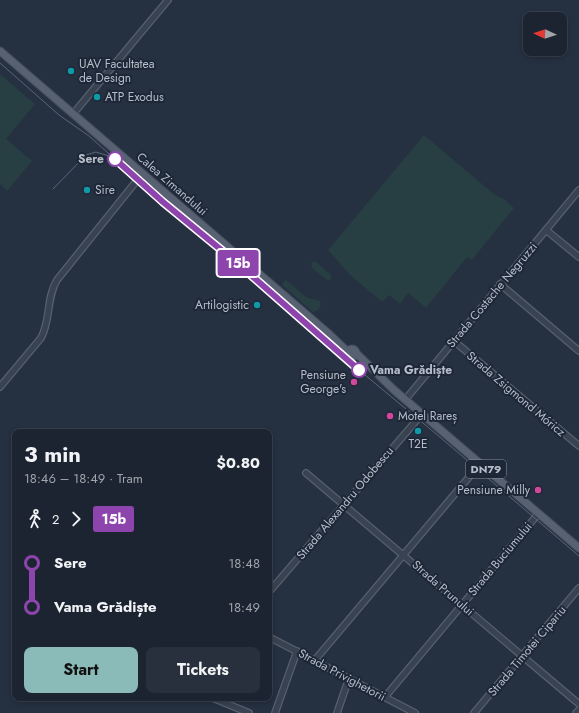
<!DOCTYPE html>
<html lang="en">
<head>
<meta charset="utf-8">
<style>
	:root { --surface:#1c2431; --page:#29303d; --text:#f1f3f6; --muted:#a0a4ab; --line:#3a414d; --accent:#8bbbb9 }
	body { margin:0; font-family:Jost,sans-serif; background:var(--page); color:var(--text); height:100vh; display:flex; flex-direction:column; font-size:15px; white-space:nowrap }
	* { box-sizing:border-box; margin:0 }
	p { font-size:13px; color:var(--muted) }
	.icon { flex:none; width:22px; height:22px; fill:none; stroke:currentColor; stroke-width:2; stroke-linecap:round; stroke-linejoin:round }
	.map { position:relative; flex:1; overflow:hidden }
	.sheet { position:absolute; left:12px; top:429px; width:260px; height:272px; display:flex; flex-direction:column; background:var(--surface); border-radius:8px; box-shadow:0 2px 6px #0003,0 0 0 1px var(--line) }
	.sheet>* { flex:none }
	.badge { padding:0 8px; border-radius:3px; font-size:14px; line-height:26px }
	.needle { width:26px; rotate:273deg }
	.tools { position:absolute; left:523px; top:12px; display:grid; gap:8px }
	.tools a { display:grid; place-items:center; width:44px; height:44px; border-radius:8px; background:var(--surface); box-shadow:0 2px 6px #0003,0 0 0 1px var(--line); font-size:20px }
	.map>.badge { position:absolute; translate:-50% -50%; box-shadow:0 0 0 2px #fff }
	.legs { display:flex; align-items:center; gap:6px; height:44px; padding:0 12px; font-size:13px }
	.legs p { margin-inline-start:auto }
	.summary { display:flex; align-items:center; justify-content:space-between; height:68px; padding:0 12px }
	h1 { font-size:22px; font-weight:700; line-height:30px }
	.cta { display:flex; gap:8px; margin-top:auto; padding:8px 12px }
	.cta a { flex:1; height:46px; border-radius:8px; background:var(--accent); color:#111; font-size:16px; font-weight:700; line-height:46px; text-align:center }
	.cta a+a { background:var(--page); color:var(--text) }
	ul { padding:0 12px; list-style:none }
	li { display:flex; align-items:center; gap:14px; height:44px; font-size:15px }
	li i { display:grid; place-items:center; width:6px; height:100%; margin:0 5px; background:currentColor }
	li i::after { content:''; width:10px; height:10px; margin:-5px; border:3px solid; border-radius:50%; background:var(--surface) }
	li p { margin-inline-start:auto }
	li:first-child i { background:linear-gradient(#0000 50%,currentColor 0) }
	li:last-child i { background:linear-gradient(currentColor 50%,#0000 0) }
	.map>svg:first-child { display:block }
	.green { fill:#273e42 }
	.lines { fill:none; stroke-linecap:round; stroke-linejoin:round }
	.minor-casing { stroke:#57606e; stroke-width:8 }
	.major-casing { stroke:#424b5a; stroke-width:9 }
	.minor { stroke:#394251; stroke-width:5.5 }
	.major { stroke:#576171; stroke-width:7 }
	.tram { stroke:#5b6678; stroke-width:1 }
	.line-1-casing { stroke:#fff; stroke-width:9 }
	.line-1 { stroke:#8e44ad; stroke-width:6 }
	.culture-dot { fill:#0f9aa8; stroke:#1e2736; stroke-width:1.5 }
	.stop-1-dot { fill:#fff; stroke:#8e44ad; stroke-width:2 }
	.hotel-dot { fill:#d1479c; stroke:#1e2736; stroke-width:1.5 }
	.labels { text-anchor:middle; stroke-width:4; stroke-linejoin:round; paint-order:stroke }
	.shield { fill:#1e2736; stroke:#88909e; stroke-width:1 }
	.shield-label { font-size:11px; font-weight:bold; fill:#b5bdcb }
	.poi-label { font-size:12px; fill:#b5bdcb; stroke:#1e2736; text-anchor:start }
	.stop-label { font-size:12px; font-weight:bold; fill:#b5bdcb; stroke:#1e2736; text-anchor:end }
	.street-label { font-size:12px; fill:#b5bdcb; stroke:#1e2736 }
</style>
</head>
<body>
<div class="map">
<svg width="579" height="713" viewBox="0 0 579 713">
	<rect width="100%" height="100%" fill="#253041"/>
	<g class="green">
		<polygon points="0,74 35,104 6,139 32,161 7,191 0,184"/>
		<polygon points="424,135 495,195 504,199 514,208 472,260 467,257 426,308 408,293 400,304 389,295 382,302 350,275 328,250"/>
		<polygon points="315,261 331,275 331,279 330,280 327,280 312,268 311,263"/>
		<path d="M285,280C294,284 299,293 308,298C312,300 324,298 320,307C319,310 316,311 313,312L282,285Z"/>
	</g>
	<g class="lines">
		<defs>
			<g id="minor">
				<polyline points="73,114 168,0"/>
				<polyline points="546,230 579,257"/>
				<polyline points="500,284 579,351"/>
				<polyline points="454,341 579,446"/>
				<path d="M0,387L41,338C51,320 46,298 57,280L142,174"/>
				<polyline points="405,400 579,190"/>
				<polyline points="306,473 579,704"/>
				<polyline points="269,592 422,414"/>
				<polyline points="269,637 415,713"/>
				<polyline points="315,660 480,464"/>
				<polyline points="385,697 538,514"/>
				<polyline points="213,698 249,713"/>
				<polyline points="275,713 297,651"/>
				<polyline points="337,713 349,678"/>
				<polyline points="474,713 579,588"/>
				<polyline points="576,713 579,710"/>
			</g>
			<g id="major">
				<polyline points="0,51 329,334 348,352"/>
				<circle cx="352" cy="353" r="4"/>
				<polyline points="356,353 394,390 579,548"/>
			</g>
		</defs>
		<use href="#minor" class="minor-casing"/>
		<use href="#major" class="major-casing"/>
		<use href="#minor" class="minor"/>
		<use href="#major" class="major"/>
		<g class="tram">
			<polyline points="0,63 59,115 89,136 163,202 236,262 365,375 441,438 579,556"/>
			<polyline points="53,189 86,155 96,152 109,156"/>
		</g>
	</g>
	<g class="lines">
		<defs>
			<polyline id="line-1" points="115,159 163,202 236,262 359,370"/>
		</defs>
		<use href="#line-1" class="line-1-casing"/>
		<use href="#line-1" class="line-1"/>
	</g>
	<g class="culture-dot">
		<circle cx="71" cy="71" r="4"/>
		<circle cx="97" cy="97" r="4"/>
		<circle cx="87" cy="190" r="4"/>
		<circle cx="257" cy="305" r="4"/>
		<circle cx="418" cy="431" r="4"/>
	</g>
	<g class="stop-1-dot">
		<circle cx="115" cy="159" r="7"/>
		<circle cx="359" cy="370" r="7"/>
	</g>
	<g class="hotel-dot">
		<circle cx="354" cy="382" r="4"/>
		<circle cx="390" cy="416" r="4"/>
		<circle cx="538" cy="490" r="4"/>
	</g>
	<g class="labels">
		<rect class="shield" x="466" y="460" width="40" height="18" rx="3"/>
		<g class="shield-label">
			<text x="486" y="473">DN79</text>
		</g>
		<g class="poi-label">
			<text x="79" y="68">UAV Facultatea<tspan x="79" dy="14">de Design</tspan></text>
			<text x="105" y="101">ATP Exodus</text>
			<text x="95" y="194">Sire</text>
			<text x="249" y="309" text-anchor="end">Artilogistic</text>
			<text x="346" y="379" text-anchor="end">Pensiune<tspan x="346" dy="14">George's</tspan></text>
			<text x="398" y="420">Motel Rareș</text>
			<text x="418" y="448" text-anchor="middle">T2E</text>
			<text x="530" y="494" text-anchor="end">Pensiune Milly</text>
		</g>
		<g class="stop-label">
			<text x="104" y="163">Sere</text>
			<text x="370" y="374" text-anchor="start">Vama Grădiște</text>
		</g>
		<g class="street-label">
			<text transform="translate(172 184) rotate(41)" y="4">Calea Zimandului</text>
			<text transform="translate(492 295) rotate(-50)" y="4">Strada Costache Negruzzi</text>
			<text transform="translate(516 394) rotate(40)" y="4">Strada Zsigmond Móricz</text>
			<text transform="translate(345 503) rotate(-50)" y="4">Strada Alexandru Odobescu</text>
			<text transform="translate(500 559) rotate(-50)" y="4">Strada Buciumului</text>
			<text transform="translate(443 588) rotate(41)" y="4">Strada Prunului</text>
			<text transform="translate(527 651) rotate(-50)" y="4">Strada Timotei Cipariu</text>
			<text transform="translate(342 675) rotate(28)" y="4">Strada Privighetorii</text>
		</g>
	</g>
</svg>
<div class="tools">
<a><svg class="needle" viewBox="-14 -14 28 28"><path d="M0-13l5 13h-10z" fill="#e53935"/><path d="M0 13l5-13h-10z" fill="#a0a4ab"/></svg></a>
</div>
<b class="badge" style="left:238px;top:263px;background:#8e44ad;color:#fff">15b</b>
<section class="sheet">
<div class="summary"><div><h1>3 min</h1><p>18:46 – 18:49 · Tram</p></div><b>$0.80</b></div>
<div class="legs"><svg class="icon" aria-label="walk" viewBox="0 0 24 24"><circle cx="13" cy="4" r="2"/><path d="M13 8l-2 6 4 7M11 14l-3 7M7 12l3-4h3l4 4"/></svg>2<svg class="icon" aria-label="forward" viewBox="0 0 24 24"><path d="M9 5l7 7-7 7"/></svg><b class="badge" style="background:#8e44ad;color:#fff">15b</b></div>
<ul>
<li><i style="color:#8e44ad"></i><b>Sere</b><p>18:48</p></li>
<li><i style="color:#8e44ad"></i><b>Vama Grădiște</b><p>18:49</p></li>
</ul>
<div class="cta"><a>Start</a><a>Tickets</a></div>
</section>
</div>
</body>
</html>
